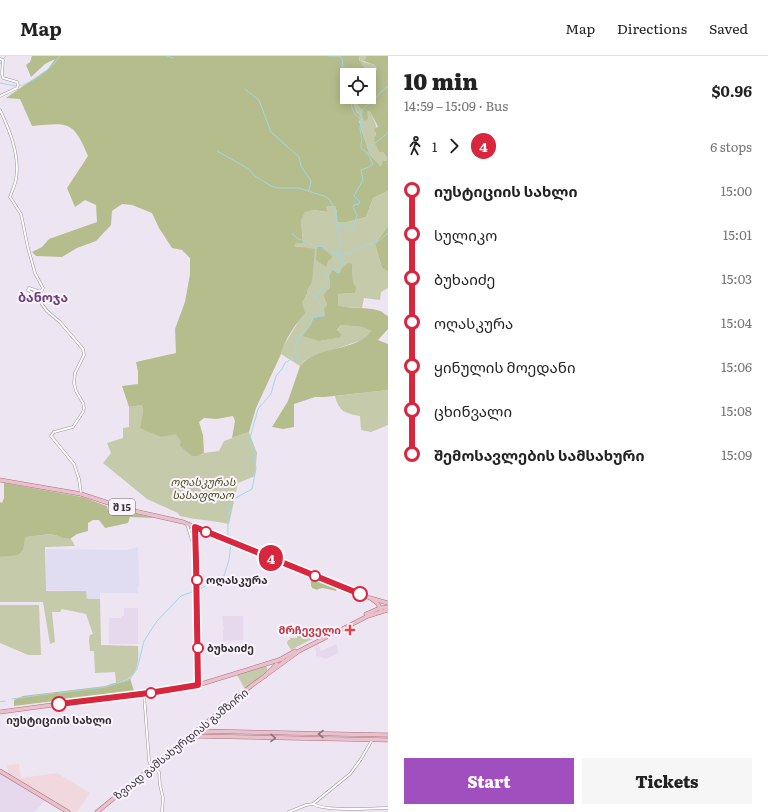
<!DOCTYPE html>
<html lang="en">
<head>
<meta charset="utf-8">
<style>
	:root { --surface:#fff; --page:#f6f6f6; --text:#222; --muted:#767676; --line:#e0e0e0; --accent:#a14fbe }
	body { margin:0; font-family:Literata,"Noto Sans Georgian",serif; background:var(--page); color:var(--text); height:100vh; display:flex; flex-direction:column; font-size:15px; white-space:nowrap }
	* { box-sizing:border-box; margin:0 }
	p { font-size:13px; color:var(--muted) }
	.icon { flex:none; width:22px; height:22px; fill:none; stroke:currentColor; stroke-width:2; stroke-linecap:round; stroke-linejoin:round }
	.map { position:relative; flex:1; overflow:hidden }
	.details { display:flex; flex-direction:column; background:var(--surface); width:380px }
	.details>* { flex:none }
	.badge { padding:0 8px; border-radius:13px; font-size:14px; line-height:26px }
	.buttons { position:absolute; left:340px; top:12px; display:grid; gap:8px }
	.buttons a { display:grid; place-items:center; width:36px; height:36px; border-radius:0px; background:var(--surface); box-shadow:0 2px 10px #0003; font-size:20px }
	.map>.badge { position:absolute; translate:-50% -50%; box-shadow:0 0 0 2px #fff }
	.legs { display:flex; align-items:center; gap:6px; height:44px; padding:0 16px; font-size:13px }
	.legs p { margin-inline-start:auto }
	.overview { display:flex; align-items:center; justify-content:space-between; height:68px; padding:0 16px }
	h1 { font-size:22px; font-weight:800; line-height:30px }
	.primary-button { display:flex; gap:8px; margin-top:auto; padding:8px 16px }
	.primary-button a { flex:1; height:46px; border-radius:0px; background:var(--accent); color:#fff; font-size:16px; font-weight:800; line-height:46px; text-align:center }
	.primary-button a+a { background:var(--page); color:var(--text) }
	ul { padding:0 16px; list-style:none }
	li { display:flex; align-items:center; gap:14px; height:44px; font-size:15px }
	li i { display:grid; place-items:center; width:6px; height:100%; margin:0 5px; background:currentColor }
	li i::after { content:''; width:10px; height:10px; margin:-5px; border:3px solid; border-radius:50%; background:var(--surface) }
	li p { margin-inline-start:auto }
	li:first-child i { background:linear-gradient(#0000 50%,currentColor 0) }
	li:last-child i { background:linear-gradient(currentColor 50%,#0000 0) }
	header { display:flex; align-items:center; gap:24px; box-sizing:border-box; height:56px; padding:0 20px; background:var(--surface); border-bottom:1px solid var(--line) }
	header strong { font-size:19px }
	nav { display:flex; gap:22px; margin-inline-start:auto; font-size:14px }
	main { display:flex; flex:1; min-height:0 }
	.map>svg:first-child { display:block }
	.commercial { fill:#f1d8df }
	.built { fill:#e6d9ed }
	.medical { fill:#e0dcf2 }
	.green { fill:#c5caaa }
	.forest { fill:#b6bd8d; fill-rule:evenodd }
	.lines { fill:none; stroke-linecap:round; stroke-linejoin:round }
	.stream { stroke:#9dd8ea; stroke-width:1 }
	.minor-casing { stroke:#978f9b; stroke-width:3 }
	.major-casing { stroke:#a37280; stroke-width:4.5 }
	.minor { stroke:#fff; stroke-width:2 }
	.major { stroke:#ecc0cb; stroke-width:3.5 }
	.oneway { stroke:#867178 }
	.line-1-casing { stroke:#fff; stroke-width:9 }
	.line-1 { stroke:#d7263d; stroke-width:6 }
	.stop-1-dot { fill:#fff; stroke:#d7263d; stroke-width:2 }
	.health-dot { fill:#e0444e; stroke:#fbf3fe; stroke-width:1.5 }
	.labels { text-anchor:middle; stroke-width:4; stroke-linejoin:round; paint-order:stroke }
	.shield { fill:#fbf3fe; stroke:#6f6a71; stroke-width:1 }
	.shield-label { font-size:10px; font-weight:bold; fill:#333035 }
	.park-label { font-size:11px; font-style:italic; fill:#484d16; stroke:#fbf3fe }
	.stop-label { font-size:11px; font-weight:bold; fill:#333035; stroke:#fbf3fe; text-anchor:start }
	.health-label { font-size:11px; font-weight:bold; fill:#be3a42; stroke:#fbf3fe; text-anchor:end }
	.street-label { font-size:11px; fill:#333035; stroke:#fbf3fe }
	.quarter-label { font-size:13px; font-weight:bold; fill:#6a427a; stroke:#fbf3fe }
</style>
</head>
<body>
<header>
<strong>Map</strong>
<nav><a>Map</a><a>Directions</a><a>Saved</a></nav>
</header>
<main>
<div class="map">
<svg width="388" height="756" viewBox="0 0 388 756">
	<rect width="100%" height="100%" fill="#eee5f3"/>
	<polygon class="commercial" points="19,708 21,722 57,717 90,737 77,756 68,756 9,721 7,709"/>
	<g class="built">
		<polygon points="124,552 138,552 138,588 109,588 109,562 121,562 121,560 124,560"/>
		<polygon points="222,560 243,560 243,584 223,585 223,574 224,574"/>
		<polygon points="318,588 321,595 336,588 339,597 325,603 322,601 316,600 316,595 314,591"/>
		<polygon points="0,715 46,743 35,756 0,756"/>
	</g>
	<polygon class="medical" points="138,491 139,530 138,530 138,537 100,537 100,543 86,543 86,535 46,534 46,493 126,494"/>
	<g class="green">
		<polygon points="359,0 366,0 366,3 361,4 364,6 375,9 377,13 375,16 369,15 371,21 369,22 369,25 369,19 361,19"/>
		<path d="M355,45L367,55L372,56C372,67 380,67 375,80L383,96L387,102V105L381,112L370,99L361,73L358,57L355,54L353,50Z"/>
		<polygon points="388,135 388,170 375,188 382,212 388,216 388,232 381,236 380,244 364,242 362,252 345,251 338,249 338,238 355,237 357,232 353,226 352,209 339,219 329,220 330,231 323,239 327,249 319,285 339,282 337,275 341,269 362,271 371,275 365,283 312,301 304,305 300,310 281,298 283,291 297,268 302,247 307,238 308,232 303,191 294,190 296,186 303,187 301,165 305,155 313,154 326,156 326,150 335,150 337,156 337,166 347,166 366,161 373,142"/>
		<path d="M388,334V369L371,376L361,374L360,360C345,357 339,356 335,340Z"/>
		<path d="M142,349L143,357L161,381L176,377L181,386L202,399L204,397L219,395L224,385L249,376L257,397L255,420L238,427L229,468C212,464 196,464 180,460L178,457L147,443L103,407L111,397L107,387L123,382V372L129,371V351Z"/>
		<path d="M50,478L58,480L62,482L71,483L75,490L45,491L46,535H86L87,543H100L101,589L138,590C139,610 138,622 116,627L115,616L95,617L94,595H90C90,588 88,585 90,579L93,578L86,558L62,553L60,556H52L55,586L50,588L43,546H0V501L13,500L24,491L25,482L26,481Z"/>
		<polygon points="0,549 39,549 41,599 28,599 0,587"/>
		<polygon points="304,578 312,578 312,583 291,594 287,587 288,584 290,584 290,582 297,582 297,580 304,580"/>
		<polygon points="265,610 267,611 267,615 245,633 237,619"/>
	</g>
	<g class="forest">
		<path d="M32,0H359V4L364,11L363,16H360L361,19H347V41H369V35L372,32V27H369V22L371,21L369,14L375,16L377,13L375,9L361,4L366,3V0H388V135L373,142L366,161L347,166H337V156L335,150H326L327,156L313,154L305,156L301,165L303,187H296L294,190L315,193L312,226L308,232L307,238L302,247L305,257C295,269 285,283 281,298L256,352L249,376L232,382L235,365L233,360L217,363L204,362L199,366L203,379L204,397L198,400H192L180,390L181,386L176,378L161,381L140,372L143,357L142,349L129,351L122,330L138,328V315L136,306L176,297L175,273L185,246L190,218V202L182,194L172,192L159,172L152,157L132,149L122,148L112,155L111,169L96,185L77,192L62,201L36,200L32,196L42,191L49,183L97,166L96,149L85,144L75,151L67,132L88,100C73,64 68,67 32,70L20,43L6,42L48,13L55,3L45,8L31,21L26,9L30,6ZM355,45L363,55L362,59L364,65L368,63L367,55L371,56C372,61 376,66 378,71L374,73L376,77L374,85L379,96H383L387,102V105H383L381,111L370,99L361,73V69L359,66L361,61C356,55 352,53 355,45Z"/>
		<polygon points="388,170 388,216 382,212 375,188"/>
		<polygon points="317,191 321,191 332,200 331,203 328,205 326,211 316,204"/>
		<path d="M348,207L352,208L353,226L357,232L355,237L338,238V249C351,254 366,250 380,255C383,256 385,259 388,260V273L378,284L388,288V334L325,341H315L294,348V371L283,373L272,371L288,345L300,310C317,289 357,296 371,275L362,271L341,269L337,274L342,279L339,282L319,285L303,280L314,262L325,259L324,253L327,249L323,239L330,231L329,220L333,214L339,218L342,212Z"/>
		<path d="M4,427L82,441L107,450L108,455L113,457L115,454H119L155,462L130,461L128,467L105,472L99,464H93L88,467V475L77,478L70,483L62,482L58,480L50,478L26,481L25,483C24,501 16,500 0,501V446L2,447L4,442Z"/>
		<polygon points="311,522 337,532 336,535 323,532 318,533 317,534 312,532 312,531 311,530"/>
		<path d="M130,622L134,635L14,650V644L23,640L106,630C114,626 123,627 130,622Z"/>
	</g>
	<g class="lines">
		<g class="stream">
			<polyline points="167,0 173,2"/>
			<path d="M329,0H339L342,2C344,10 338,21 347,25"/>
			<polyline points="4,2 6,0"/>
			<polyline points="0,8 2,5"/>
			<polyline points="0,27 16,30"/>
			<path d="M21,30C37,23 50,14 60,0"/>
			<polyline points="245,33 259,44 271,76 299,101 301,110 311,125 309,135"/>
			<path d="M360,63C359,54 365,51 371,47C377,41 381,35 388,30"/>
			<polyline points="217,95 249,113 255,120 271,130 278,132 299,132 324,140 329,143 335,153 338,169"/>
			<polyline points="369,97 371,90 388,77"/>
			<polyline points="292,178 298,183 309,186 313,190 326,191 334,198 336,198"/>
			<polyline points="339,199 349,197 366,188 373,188 377,186 388,177"/>
			<path d="M231,483L228,481C228,469 227,456 230,445L252,433L256,412L254,398L251,389L250,382L258,353L271,338L276,320L282,313L285,307L291,303H296L298,301V298L295,292L297,284L310,270L313,261L324,260L323,253L314,239L322,233L329,224L326,216L330,212L333,213L337,217L343,205L336,198L341,186L336,171L341,168L351,173L353,172L357,159L353,151L354,149L359,148L360,146L354,140L363,124L361,114L369,111L373,108L368,98L361,92V88L362,84L360,73L361,64C353,57 349,51 353,41"/>
			<polyline points="59,637 106,631 129,624 137,613 144,585 157,565 181,540 200,533 224,520 229,504 231,487"/>
			<polyline points="12,643 54,637"/>
			<polyline points="0,646 5,645"/>
		</g>
		<defs>
			<g id="minor">
				<polyline points="0,3 3,4 2,18 3,22 17,26 18,29 17,32 0,40"/>
				<path d="M0,54C10,75 20,100 16,123C15,129 12,135 10,141L21,158L28,192L35,217L43,232L41,236L29,232L28,234L35,239L47,255L60,266L83,293L84,299L75,317L74,327L76,335L83,347L84,352L83,356L73,371L54,376L51,380L74,408L79,423L81,438"/>
				<polyline points="187,468 195,494"/>
				<polyline points="195,471 196,499 198,628"/>
				<polyline points="191,474 193,470"/>
				<polyline points="196,480 203,474"/>
				<polyline points="144,638 149,704 150,708 159,716 160,729 163,742 162,756"/>
				<path d="M313,748C328,756 369,752 388,752"/>
				<polyline points="289,756 306,749 313,748 350,718 361,703 372,684"/>
			</g>
			<g id="major">
				<polyline points="0,424 81,438 130,454 183,466 370,542 388,547"/>
				<polyline points="372,543 378,548 381,554"/>
				<polyline points="366,558 380,552 388,551"/>
				<polyline points="281,603 295,595"/>
				<polyline points="265,620 277,608"/>
				<polyline points="0,656 67,647 149,637 198,629 282,603"/>
				<polyline points="197,675 388,679"/>
				<polyline points="192,680 388,684"/>
				<polyline points="0,715 68,756"/>
				<polyline points="97,756 251,630 299,595 368,560 388,554"/>
			</g>
		</defs>
		<use href="#minor" class="minor-casing"/>
		<use href="#major" class="major-casing"/>
		<use href="#minor" class="minor"/>
		<use href="#major" class="major"/>
	</g>
	<defs><path id="oneway-chevron" d="M-2-3.5L2.5 0L-2 3.5" fill="none" stroke-width="1.6" stroke-linecap="round" stroke-linejoin="round"/></defs>
	<g class="oneway">
		<use href="#oneway-chevron" transform="translate(321 678) rotate(-179)"/>
		<use href="#oneway-chevron" transform="translate(273 682) rotate(1)"/>
	</g>
	<g class="lines">
		<defs>
			<polyline id="line-1" points="59,648 149,637 198,629 196,505 195,471 360,538"/>
		</defs>
		<use href="#line-1" class="line-1-casing"/>
		<use href="#line-1" class="line-1"/>
	</g>
	<g class="stop-1-dot">
		<circle cx="206" cy="476" r="5"/>
		<circle cx="315" cy="520" r="5"/>
		<circle cx="197" cy="524" r="5"/>
		<circle cx="360" cy="538" r="7"/>
		<circle cx="198" cy="592" r="5"/>
		<circle cx="151" cy="637" r="5"/>
		<circle cx="59" cy="648" r="7"/>
	</g>
	<path class="health-dot" d="M348 568h4v4h4v4h-4v4h-4v-4h-4v-4h4z"/>
	<g class="labels">
		<rect class="shield" x="109" y="443" width="26" height="16" rx="3"/>
		<g class="shield-label">
			<text x="122" y="455">შ 15</text>
		</g>
		<g class="park-label">
			<text x="203" y="430">ოღასკურას<tspan x="203" dy="13">სასაფლაო</tspan></text>
		</g>
		<g class="stop-label">
			<text x="206" y="528">ოღასკურა</text>
			<text x="207" y="596">ბუხაიძე</text>
			<text x="59" y="668" text-anchor="middle">იუსტიციის სახლი</text>
		</g>
		<g class="health-label">
			<text x="341" y="578">მრჩეველი</text>
		</g>
		<g class="street-label">
			<text transform="translate(181 688) rotate(-39)" y="4">ზვიად გამსახურდიას გამზირი</text>
		</g>
		<g class="quarter-label">
			<text x="43" y="246">ბანოჯა</text>
		</g>
	</g>
</svg>
<div class="buttons">
<a><svg class="icon" aria-label="locate" viewBox="0 0 24 24"><circle cx="12" cy="12" r="6"/><path d="M12 2v4M12 18v4M2 12h4M18 12h4"/></svg></a>
</div>
<b class="badge" style="left:271px;top:502px;background:#d7263d;color:#fff">4</b>
</div>
<section class="details">
<div class="overview"><div><h1>10 min</h1><p>14:59 – 15:09 · Bus</p></div><b>$0.96</b></div>
<div class="legs"><svg class="icon" aria-label="walk" viewBox="0 0 24 24"><circle cx="13" cy="4" r="2"/><path d="M13 8l-2 6 4 7M11 14l-3 7M7 12l3-4h3l4 4"/></svg>1<svg class="icon" aria-label="forward" viewBox="0 0 24 24"><path d="M9 5l7 7-7 7"/></svg><b class="badge" style="background:#d7263d;color:#fff">4</b><p>6 stops</p></div>
<ul>
<li><i style="color:#d7263d"></i><b>იუსტიციის სახლი</b><p>15:00</p></li>
<li><i style="color:#d7263d"></i><span>სულიკო</span><p>15:01</p></li>
<li><i style="color:#d7263d"></i><span>ბუხაიძე</span><p>15:03</p></li>
<li><i style="color:#d7263d"></i><span>ოღასკურა</span><p>15:04</p></li>
<li><i style="color:#d7263d"></i><span>ყინულის მოედანი</span><p>15:06</p></li>
<li><i style="color:#d7263d"></i><span>ცხინვალი</span><p>15:08</p></li>
<li><i style="color:#d7263d"></i><b>შემოსავლების სამსახური</b><p>15:09</p></li>
</ul>
<div class="primary-button"><a>Start</a><a>Tickets</a></div>
</section>
</main>
</body>
</html>
